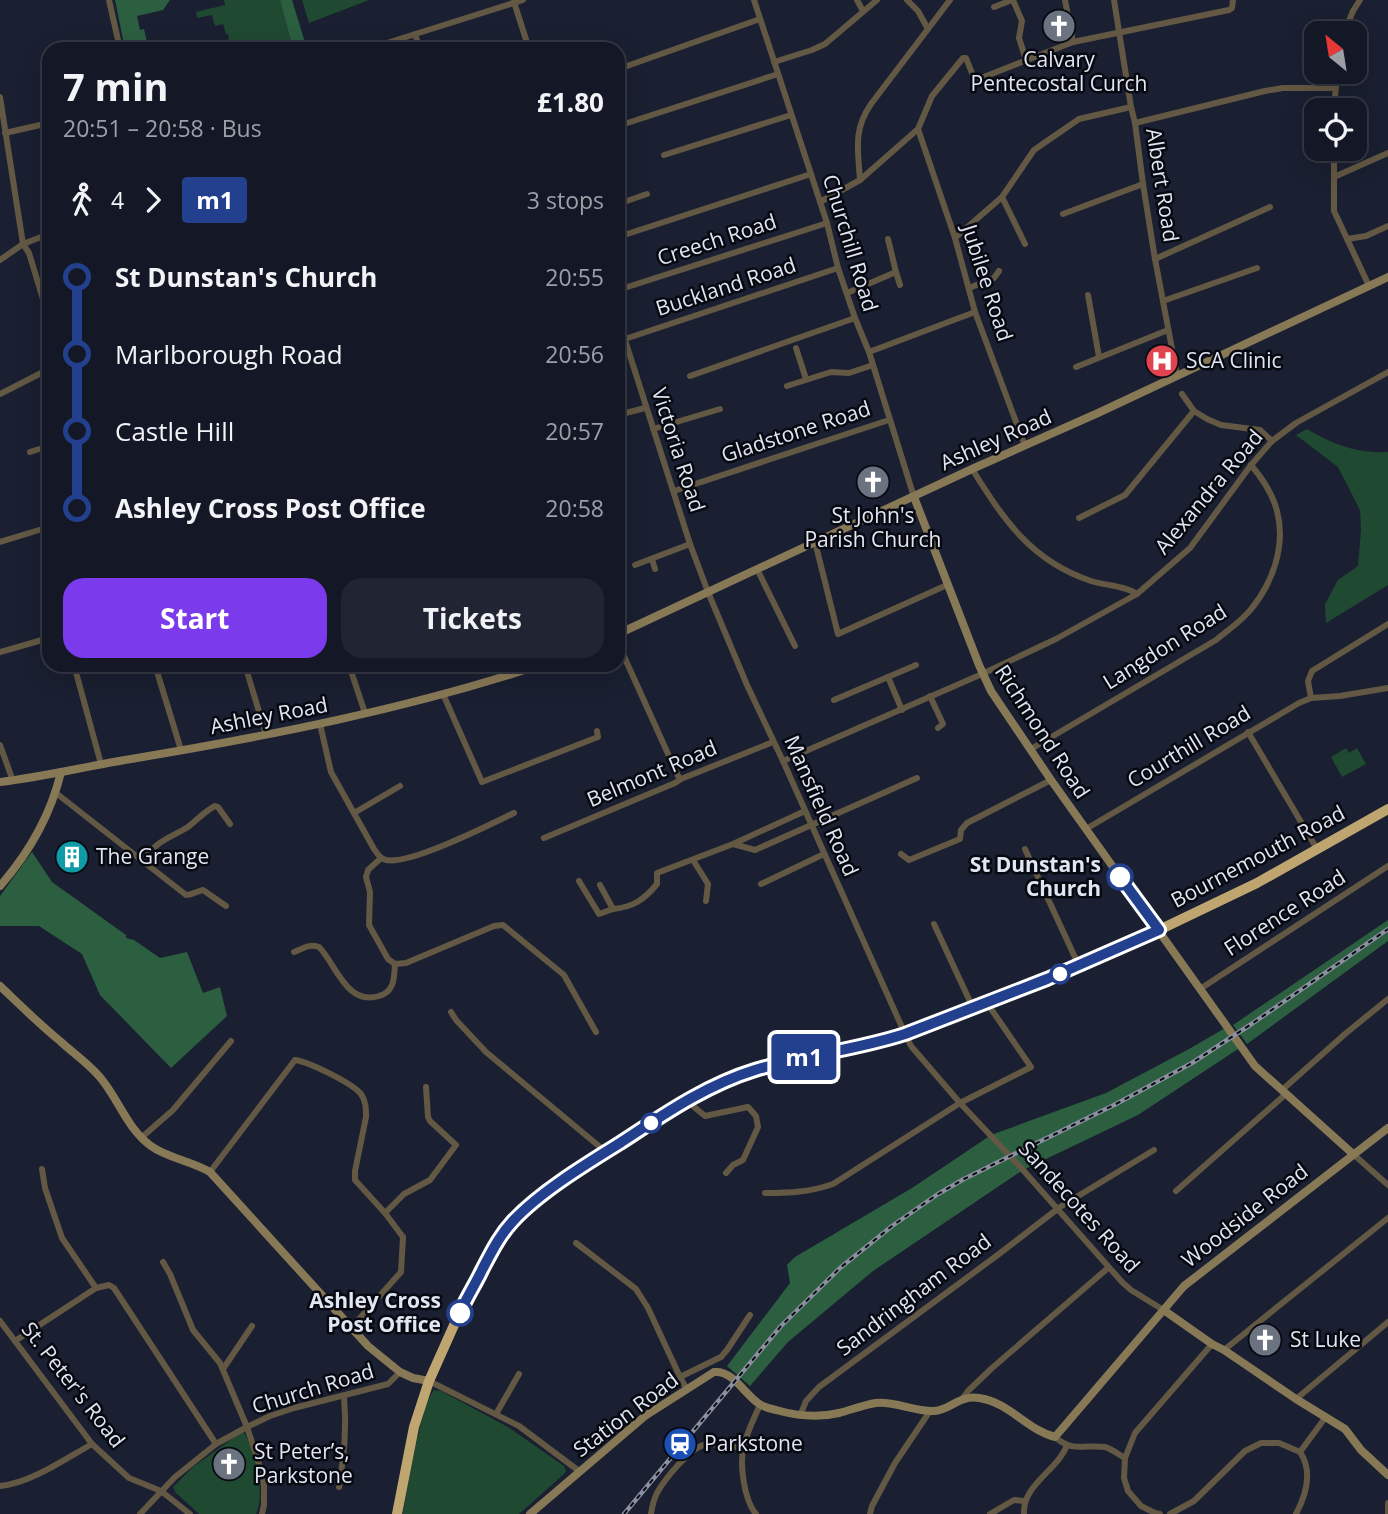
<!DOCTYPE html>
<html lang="en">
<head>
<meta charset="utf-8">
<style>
	:root { --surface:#141725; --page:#212432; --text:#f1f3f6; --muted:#9d9fa7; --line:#333642; --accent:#7c3aed }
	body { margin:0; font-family:"Open Sans",sans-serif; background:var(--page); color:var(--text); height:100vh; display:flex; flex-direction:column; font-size:26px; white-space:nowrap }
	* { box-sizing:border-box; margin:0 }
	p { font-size:23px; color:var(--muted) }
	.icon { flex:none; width:38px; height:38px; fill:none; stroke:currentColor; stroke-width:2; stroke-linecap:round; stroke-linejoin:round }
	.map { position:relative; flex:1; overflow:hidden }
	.details { position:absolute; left:42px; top:42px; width:583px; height:630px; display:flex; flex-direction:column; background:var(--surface); border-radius:21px; box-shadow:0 7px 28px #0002,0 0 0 2px var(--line) }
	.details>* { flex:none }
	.badge { padding:0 14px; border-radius:5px; font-size:24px; line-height:46px }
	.needle { width:46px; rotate:330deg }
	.fabs { position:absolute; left:1304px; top:21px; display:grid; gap:14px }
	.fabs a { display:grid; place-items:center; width:63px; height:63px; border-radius:14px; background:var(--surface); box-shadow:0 7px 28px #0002,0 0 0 2px var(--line); font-size:35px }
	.map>.badge { position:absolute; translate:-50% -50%; box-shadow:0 0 0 4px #fff }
	.legs { display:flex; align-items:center; gap:10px; height:77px; padding:0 21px; font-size:23px }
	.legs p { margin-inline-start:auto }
	.head { display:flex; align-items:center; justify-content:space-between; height:119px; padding:0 21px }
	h1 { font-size:38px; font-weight:700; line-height:52px }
	.button { display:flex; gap:14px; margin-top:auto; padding:14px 21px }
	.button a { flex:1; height:80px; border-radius:21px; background:var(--accent); color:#fff; font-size:28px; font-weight:700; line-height:80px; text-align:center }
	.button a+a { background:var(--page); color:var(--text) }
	ul { padding:0 21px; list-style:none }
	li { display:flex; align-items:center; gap:24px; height:77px; font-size:26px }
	li i { display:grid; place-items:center; width:10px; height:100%; margin:0 9px; background:currentColor }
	li i::after { content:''; width:18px; height:18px; margin:-9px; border:5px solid; border-radius:50%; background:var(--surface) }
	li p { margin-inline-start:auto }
	li:first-child i { background:linear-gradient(#0000 50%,currentColor 0) }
	li:last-child i { background:linear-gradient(currentColor 50%,#0000 0) }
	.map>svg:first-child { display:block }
	.green { fill:#204931 }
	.forest { fill:#2b5f40 }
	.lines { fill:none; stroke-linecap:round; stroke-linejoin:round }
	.street { stroke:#625843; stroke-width:6 }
	.secondary { stroke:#877856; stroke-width:8 }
	.highway { stroke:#bfa671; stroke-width:10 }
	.rail-casing { stroke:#8b8f9f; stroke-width:4.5 }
	.rail { stroke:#070911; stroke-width:2; stroke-dasharray:5; stroke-linecap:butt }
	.line-1-casing { stroke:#fff; stroke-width:16 }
	.line-1 { stroke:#23408f; stroke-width:10 }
	.stop-1-dot { fill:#fff; stroke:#23408f; stroke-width:3.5 }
	.labels { text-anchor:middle; stroke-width:5; stroke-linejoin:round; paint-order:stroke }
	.poi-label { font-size:21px; fill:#e2e6f3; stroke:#070911; text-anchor:start }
	.street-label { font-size:21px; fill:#e2e6f3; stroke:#070911 }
	.stop-label { font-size:21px; font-weight:bold; fill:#e2e6f3; stroke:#070911; text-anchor:end }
</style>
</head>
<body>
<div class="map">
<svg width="1388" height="1514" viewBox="0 0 1388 1514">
	<rect width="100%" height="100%" fill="#1a1f31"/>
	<g class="green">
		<polygon points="224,0 280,0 293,49 229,49 227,40 229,39 228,34 226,34 223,24 215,26 212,15 197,18 196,12 225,5"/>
		<polygon points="302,0 369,0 309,23"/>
		<path d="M1307,429C1332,444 1358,454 1388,452V585L1326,623L1325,604L1338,580L1358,566L1361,530L1360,510L1338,467L1296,435Z"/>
		<polygon points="1346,748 1349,753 1357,748 1366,764 1342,777 1331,757"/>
		<path d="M434,1390L441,1391L508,1427L564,1466L566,1471L564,1474L519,1514H403C408,1488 420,1407 434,1390Z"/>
		<path d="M243,1431C255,1451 266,1492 256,1514H199L176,1493L173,1487L193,1467Z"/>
	</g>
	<g class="forest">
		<polygon points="115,0 170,0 163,10 137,16 140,30 144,29 148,47 142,49 125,49"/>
		<polygon points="280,0 292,0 307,49 293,49"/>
		<polygon points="32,852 52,882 126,935 126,938 134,940 160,958 187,952 203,993 220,987 227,1016 171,1068 100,995 82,954 39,926 0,926 0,896"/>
		<polygon points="1388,920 1388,941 1247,1044 1233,1025"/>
		<polygon points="1227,1027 1241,1047 1138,1115 1023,1170 873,1271 788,1342 750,1386 727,1366 790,1283 787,1265 795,1257 912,1188 991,1135 1106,1093 1189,1049"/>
	</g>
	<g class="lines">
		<g class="street">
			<polyline points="109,0 120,49"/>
			<polyline points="754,0 827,223 838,268 855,318 869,352 914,497"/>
			<polyline points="857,0 863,11"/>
			<polyline points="907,0 918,11 928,29"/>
			<polyline points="1013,0 1022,21 1019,38 1026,60"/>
			<polyline points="1065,0 1073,42"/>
			<polyline points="1114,0 1131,107 1135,123 1143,184 1155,259 1177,375"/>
			<polyline points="514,2 529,49"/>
			<polyline points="994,7 1012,0"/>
			<polyline points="1344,33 1353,11 1360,0"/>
			<polyline points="415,34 420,49"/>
			<polyline points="368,49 523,0"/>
			<polyline points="774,62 812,50 825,44 877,0"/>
			<polyline points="627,66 760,19"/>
			<polyline points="0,97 23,244 29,253 49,319"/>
			<polyline points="1334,110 1337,72"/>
			<polyline points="1135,123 1265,91 1283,88 1336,88"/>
			<polyline points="618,126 778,74"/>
			<polyline points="918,129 955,238 975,312 1025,446"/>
			<polyline points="5,133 49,123"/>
			<polyline points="1334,149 1334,211 1369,286"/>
			<polyline points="664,155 791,115"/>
			<polyline points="1334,177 1388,153"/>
			<path d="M860,180C858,150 853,130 871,104L950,0"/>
			<polyline points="1002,197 1025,244"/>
			<polyline points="820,202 860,180 918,129 932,96 963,58 966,58 974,78 976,80 1073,42 1229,10 1232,8 1233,0"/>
			<polyline points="618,204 647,194"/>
			<polyline points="1063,214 1143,184"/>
			<polyline points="618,237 811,174"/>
			<polyline points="955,238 1002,197 1034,150 1079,119 1131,107"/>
			<polyline points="1347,239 1366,236 1388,226"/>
			<polyline points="1155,259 1270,207"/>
			<polyline points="0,260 23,244 49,234"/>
			<polyline points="896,272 900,285"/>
			<polyline points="969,288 994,278 999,271"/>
			<polyline points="618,290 827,223"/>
			<polyline points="847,293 896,272 888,239"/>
			<polyline points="1088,295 1099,357"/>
			<polyline points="1163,301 1257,268"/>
			<polyline points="618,318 690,544 708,592 747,685 783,761 905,1034 911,1046 960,1103 1023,1170 1122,1282 1131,1290 1165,1311"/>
			<polyline points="625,339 838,268"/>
			<polyline points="796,348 806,379"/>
			<polyline points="869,352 975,312"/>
			<polyline points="1076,367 1168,330"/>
			<polyline points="690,376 855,318"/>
			<polyline points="787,386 831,372 849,373 873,365"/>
			<polyline points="0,394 49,369"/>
			<polyline points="1182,394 1194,411 1207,419 1221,425 1260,430 1272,441"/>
			<polyline points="618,415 645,408"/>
			<polyline points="653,429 720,409"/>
			<polyline points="30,452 49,446"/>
			<path d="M972,469C1004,520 1031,561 1091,581C1107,586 1123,585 1137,594"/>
			<polyline points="674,491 889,420"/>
			<polyline points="1079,518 1125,495 1194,411"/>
			<polyline points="0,542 49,527"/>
			<polyline points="815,542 838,634 947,585"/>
			<polyline points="652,559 655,569"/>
			<polyline points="635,565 690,544"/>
			<polyline points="757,569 795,646"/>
			<polyline points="618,643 678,776 681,779"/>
			<polyline points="0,652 49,638"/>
			<polyline points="74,665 101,764"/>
			<polyline points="155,665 181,750"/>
			<polyline points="245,665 266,735"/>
			<polyline points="349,665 365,713"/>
			<polyline points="888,677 916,665"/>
			<polyline points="443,694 482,782 598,737 597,731"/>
			<polyline points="930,696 943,724 938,728"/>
			<polyline points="1311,698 1308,681 1312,671 1388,624"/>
			<polyline points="834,700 888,677 902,710"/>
			<path d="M320,724L331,772L374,849C377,853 380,859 386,860C410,865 489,825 514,813"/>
			<polyline points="1248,732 1317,849"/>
			<polyline points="0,745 13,781"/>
			<path d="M1031,749L1216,640C1228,630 1242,621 1252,608C1273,582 1286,545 1277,511C1273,495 1262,478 1251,465"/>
			<polyline points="783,761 982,674 1056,639 1137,594 1190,548 1251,465 1272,441 1296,423 1388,372"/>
			<path d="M56,793L186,895C193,895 197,891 203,890L226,906"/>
			<polyline points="354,813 400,786"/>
			<polyline points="1086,829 1299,703 1311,698 1340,696 1388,688"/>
			<polyline points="544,838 675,783 681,779 773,742"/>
			<polyline points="733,844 755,850 917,778"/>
			<polyline points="1025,849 1079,966"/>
			<polyline points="901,854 909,860 960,839 961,830 967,823 1051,780"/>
			<polyline points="381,858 368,870 366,877 370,892 369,925 388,959 395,964 406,963 494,926 503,925 564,975 596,1032"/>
			<polyline points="693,860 708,884 706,901"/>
			<path d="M143,861C157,840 168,839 188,827C197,820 205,811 215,806L218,807L230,824"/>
			<polyline points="579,881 599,914 613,909 600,885"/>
			<polyline points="761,884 824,854"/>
			<path d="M613,909C633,907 644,900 657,884V873L733,844L805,811"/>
			<polyline points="934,924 973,1008"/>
			<path d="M294,952C302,949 310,943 319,947C336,964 346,1006 379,996C395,992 394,977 395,964"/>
			<polyline points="1200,989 1388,866"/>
			<polyline points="451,1012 456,1020 486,1052 606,1152"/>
			<polyline points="1282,1090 1345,1034 1388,999"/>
			<polyline points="687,1101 705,1116 748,1107 756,1116 758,1127 743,1160 733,1165 726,1173"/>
			<polyline points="141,1138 173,1110 231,1041"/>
			<polyline points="1353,1154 1388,1185"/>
			<polyline points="42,1169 45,1188 62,1238 96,1288"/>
			<path d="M210,1172L295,1060C309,1062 352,1083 361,1094C366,1101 366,1109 366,1117L355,1171V1180L385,1213L403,1237L401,1272L351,1328"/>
			<polyline points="1176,1191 1286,1094"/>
			<path d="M765,1193C789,1193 811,1192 833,1184L960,1103L1031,1067L987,1003"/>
			<polyline points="385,1213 404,1194 430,1180 456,1145 430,1121 428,1117 426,1087"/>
			<polyline points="576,1243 636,1289 648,1308 680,1377 687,1390"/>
			<polyline points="163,1262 170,1274 193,1330 220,1363 247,1427 259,1464 264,1486 264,1505 262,1514"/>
			<polyline points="0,1321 92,1444 129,1478 161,1491 190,1514"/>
			<polyline points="15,1341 96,1288 109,1285 114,1288 216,1444"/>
			<polyline points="1224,1350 1388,1218"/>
			<polyline points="223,1369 252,1326"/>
			<polyline points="680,1377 721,1357 727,1350 750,1315"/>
			<polyline points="429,1381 519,1426 579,1471"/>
			<polyline points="962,1399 968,1391 992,1368 1108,1268"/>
			<polyline points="1296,1399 1388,1322"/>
			<polyline points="496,1414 519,1374"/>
			<polyline points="800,1416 806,1401 819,1387 999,1254 1060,1207 1154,1150"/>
			<path d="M1055,1437C1073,1453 1085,1444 1105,1447C1112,1449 1119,1455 1125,1458"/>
			<path d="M0,1486C31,1483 65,1459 92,1444"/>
			<path d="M339,1487C344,1454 347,1429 344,1396"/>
			<polyline points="140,1514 175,1477 216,1444 247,1427 270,1416 294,1408 388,1384 400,1372"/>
			<path d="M651,1514C652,1507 654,1499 657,1493C664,1480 690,1448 704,1445C715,1442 731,1447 743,1448"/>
			<path d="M756,1514C744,1500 739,1463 744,1446C747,1432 754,1418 760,1405"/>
			<polyline points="870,1514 872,1506 895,1463 930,1411"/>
			<polyline points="990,1514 1014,1500 1025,1501"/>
			<path d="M1024,1514C1022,1485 1058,1470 1067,1445"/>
			<polyline points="1160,1514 1155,1513 1141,1506 1128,1491 1124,1478 1125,1458 1135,1433 1212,1344"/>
			<polyline points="1170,1514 1194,1501 1245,1451 1261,1443 1279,1443 1300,1452"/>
			<path d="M1296,1514C1306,1495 1313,1471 1300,1452L1325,1418"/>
			<polyline points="1388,1514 1388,1503"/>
		</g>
		<g class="secondary">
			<polyline points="914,497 979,665 991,691 1051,780 1255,1066 1353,1154"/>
			<polyline points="618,634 972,469 1098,413 1388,277"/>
			<path d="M0,782C44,777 87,766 131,759C269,736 407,709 540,665"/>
			<path d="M0,886C28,854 51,814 61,772"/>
			<path d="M0,986C20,1005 39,1024 60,1041C74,1054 92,1066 103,1081C120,1103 128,1129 151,1146C167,1158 192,1161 210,1172L368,1346L400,1372L413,1378L429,1381"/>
			<polyline points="1165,1311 1212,1344 1224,1350 1296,1399 1345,1429 1361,1450 1388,1475"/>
			<path d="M530,1514L645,1416L714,1372C734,1370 745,1396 761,1405C765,1407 771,1409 776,1410C797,1416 818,1418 839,1413C851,1410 863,1405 876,1403C895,1401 915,1412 934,1411C951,1410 958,1395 979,1398C1009,1402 1027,1430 1055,1437L1184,1286L1388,1128"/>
		</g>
		<polyline class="highway" points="397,1514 414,1427 429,1381 467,1296 498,1240 514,1220 528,1206 574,1173 682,1103 729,1078 779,1063 887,1040 1047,979 1159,930 1257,883 1388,809"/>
		<defs>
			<polyline id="rail" points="624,1514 781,1326 840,1268 892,1226 938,1194 964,1179 1116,1104 1192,1063 1253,1023 1388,929"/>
		</defs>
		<use href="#rail" class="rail-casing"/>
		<use href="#rail" class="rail"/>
	</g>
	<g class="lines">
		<defs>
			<path id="line-1" d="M460,1313C466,1298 475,1285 482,1270C491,1253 499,1236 513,1221C540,1192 586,1164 620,1143C663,1115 706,1085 755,1070C804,1055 856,1050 905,1034L1047,979L1159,930L1120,877"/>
		</defs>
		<use href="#line-1" class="line-1-casing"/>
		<use href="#line-1" class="line-1"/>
	</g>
	<defs>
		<symbol id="church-disc" viewBox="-11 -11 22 22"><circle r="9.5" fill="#6b7280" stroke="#070911"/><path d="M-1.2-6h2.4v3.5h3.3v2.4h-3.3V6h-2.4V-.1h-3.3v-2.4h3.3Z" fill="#fff"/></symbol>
		<symbol id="hospital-disc" viewBox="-11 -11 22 22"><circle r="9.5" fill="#e0444e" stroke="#070911"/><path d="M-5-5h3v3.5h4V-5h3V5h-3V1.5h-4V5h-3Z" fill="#fff"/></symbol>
		<symbol id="building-disc" viewBox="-11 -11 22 22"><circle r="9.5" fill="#0f9aa8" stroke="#070911"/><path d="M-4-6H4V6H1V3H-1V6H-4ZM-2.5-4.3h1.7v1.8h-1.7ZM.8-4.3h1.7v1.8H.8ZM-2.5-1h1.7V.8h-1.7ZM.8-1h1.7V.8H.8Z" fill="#fff"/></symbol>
		<symbol id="station-disc" viewBox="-11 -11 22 22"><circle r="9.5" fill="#1a4fb4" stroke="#070911"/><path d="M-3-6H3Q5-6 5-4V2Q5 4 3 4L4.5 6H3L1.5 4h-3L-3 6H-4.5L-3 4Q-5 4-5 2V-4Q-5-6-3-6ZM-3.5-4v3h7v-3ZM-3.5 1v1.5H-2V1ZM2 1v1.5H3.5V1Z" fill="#fff"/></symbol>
	</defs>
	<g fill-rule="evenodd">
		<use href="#church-disc" x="1040" y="7" width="38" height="38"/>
		<use href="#hospital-disc" x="1143" y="342" width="38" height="38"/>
		<use href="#church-disc" x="854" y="463" width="38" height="38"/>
		<use href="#building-disc" x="53" y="838" width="38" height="38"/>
		<use href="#church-disc" x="1246" y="1321" width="38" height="38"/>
		<use href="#station-disc" x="661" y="1425" width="38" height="38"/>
		<use href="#church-disc" x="210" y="1445" width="38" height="38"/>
	</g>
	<g class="stop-1-dot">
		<circle cx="1120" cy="877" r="12"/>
		<circle cx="1060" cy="974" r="9"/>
		<circle cx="651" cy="1123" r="9"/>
		<circle cx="460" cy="1313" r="12"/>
	</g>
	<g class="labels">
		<g class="poi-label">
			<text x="1059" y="67" text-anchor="middle">Calvary<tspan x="1059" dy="24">Pentecostal Curch</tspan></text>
			<text x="1186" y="368">SCA Clinic</text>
			<text x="873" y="523" text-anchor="middle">St John's<tspan x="873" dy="24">Parish Church</tspan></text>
			<text x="96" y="864">The Grange</text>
			<text x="1290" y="1347">St Luke</text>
			<text x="704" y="1451">Parkstone</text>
			<text x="254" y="1459">St Peter’s,<tspan x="254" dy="24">Parkstone</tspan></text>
		</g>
		<g class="street-label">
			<text transform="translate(1162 185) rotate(81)" y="7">Albert Road</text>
			<text transform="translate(717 240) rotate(-18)" y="7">Creech Road</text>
			<text transform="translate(850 243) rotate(73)" y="7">Churchill Road</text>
			<text transform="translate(987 283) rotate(72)" y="7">Jubilee Road</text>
			<text transform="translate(726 287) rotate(-18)" y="7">Buckland Road</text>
			<text transform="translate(796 432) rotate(-18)" y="7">Gladstone Road</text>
			<text transform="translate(996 440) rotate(-24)" y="7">Ashley Road</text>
			<text transform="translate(678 450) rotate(72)" y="7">Victoria Road</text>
			<text transform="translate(1209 492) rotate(-50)" y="7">Alexandra Road</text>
			<text transform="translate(1165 647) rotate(-32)" y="7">Langdon Road</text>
			<text transform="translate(269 716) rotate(-11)" y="7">Ashley Road</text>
			<text transform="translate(1042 732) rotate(57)" y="7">Richmond Road</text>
			<text transform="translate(1189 747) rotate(-31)" y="7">Courthill Road</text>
			<text transform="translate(652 774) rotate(-23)" y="7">Belmont Road</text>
			<text transform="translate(821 806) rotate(66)" y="7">Mansfield Road</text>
			<text transform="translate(1258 857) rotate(-28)" y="7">Bournemouth Road</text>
			<text transform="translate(1285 913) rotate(-33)" y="7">Florence Road</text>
			<text transform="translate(1079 1207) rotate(48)" y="7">Sandecotes Road</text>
			<text transform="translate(1245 1216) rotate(-38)" y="7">Woodside Road</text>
			<text transform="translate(914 1295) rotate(-37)" y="7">Sandringham Road</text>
			<text transform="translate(73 1385) rotate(52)" y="7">St. Peter's Road</text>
			<text transform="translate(313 1389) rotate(-17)" y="7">Church Road</text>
			<text transform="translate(626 1415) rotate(-37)" y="7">Station Road</text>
		</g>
		<g class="stop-label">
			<text x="1101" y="872">St Dunstan's<tspan x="1101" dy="24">Church</tspan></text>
			<text x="441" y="1308">Ashley Cross<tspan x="441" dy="24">Post Office</tspan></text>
		</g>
	</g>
</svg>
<div class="fabs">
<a><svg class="needle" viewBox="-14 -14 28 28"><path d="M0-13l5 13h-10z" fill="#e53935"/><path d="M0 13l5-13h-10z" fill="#9d9fa7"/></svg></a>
<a><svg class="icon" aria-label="locate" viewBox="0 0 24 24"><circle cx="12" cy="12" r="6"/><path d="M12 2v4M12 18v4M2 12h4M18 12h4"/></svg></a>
</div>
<b class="badge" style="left:804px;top:1057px;background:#23408f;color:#fff">m1</b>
<section class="details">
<div class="head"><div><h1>7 min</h1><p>20:51 – 20:58 · Bus</p></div><b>£1.80</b></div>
<div class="legs"><svg class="icon" aria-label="walk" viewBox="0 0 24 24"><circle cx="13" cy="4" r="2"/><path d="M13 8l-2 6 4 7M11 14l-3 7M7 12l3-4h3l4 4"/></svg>4<svg class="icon" aria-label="forward" viewBox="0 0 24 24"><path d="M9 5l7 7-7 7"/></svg><b class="badge" style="background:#23408f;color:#fff">m1</b><p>3 stops</p></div>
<ul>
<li><i style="color:#23408f"></i><b>St Dunstan's Church</b><p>20:55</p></li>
<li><i style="color:#23408f"></i><span>Marlborough Road</span><p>20:56</p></li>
<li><i style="color:#23408f"></i><span>Castle Hill</span><p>20:57</p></li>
<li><i style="color:#23408f"></i><b>Ashley Cross Post Office</b><p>20:58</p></li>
</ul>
<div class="button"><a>Start</a><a>Tickets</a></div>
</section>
</div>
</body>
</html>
